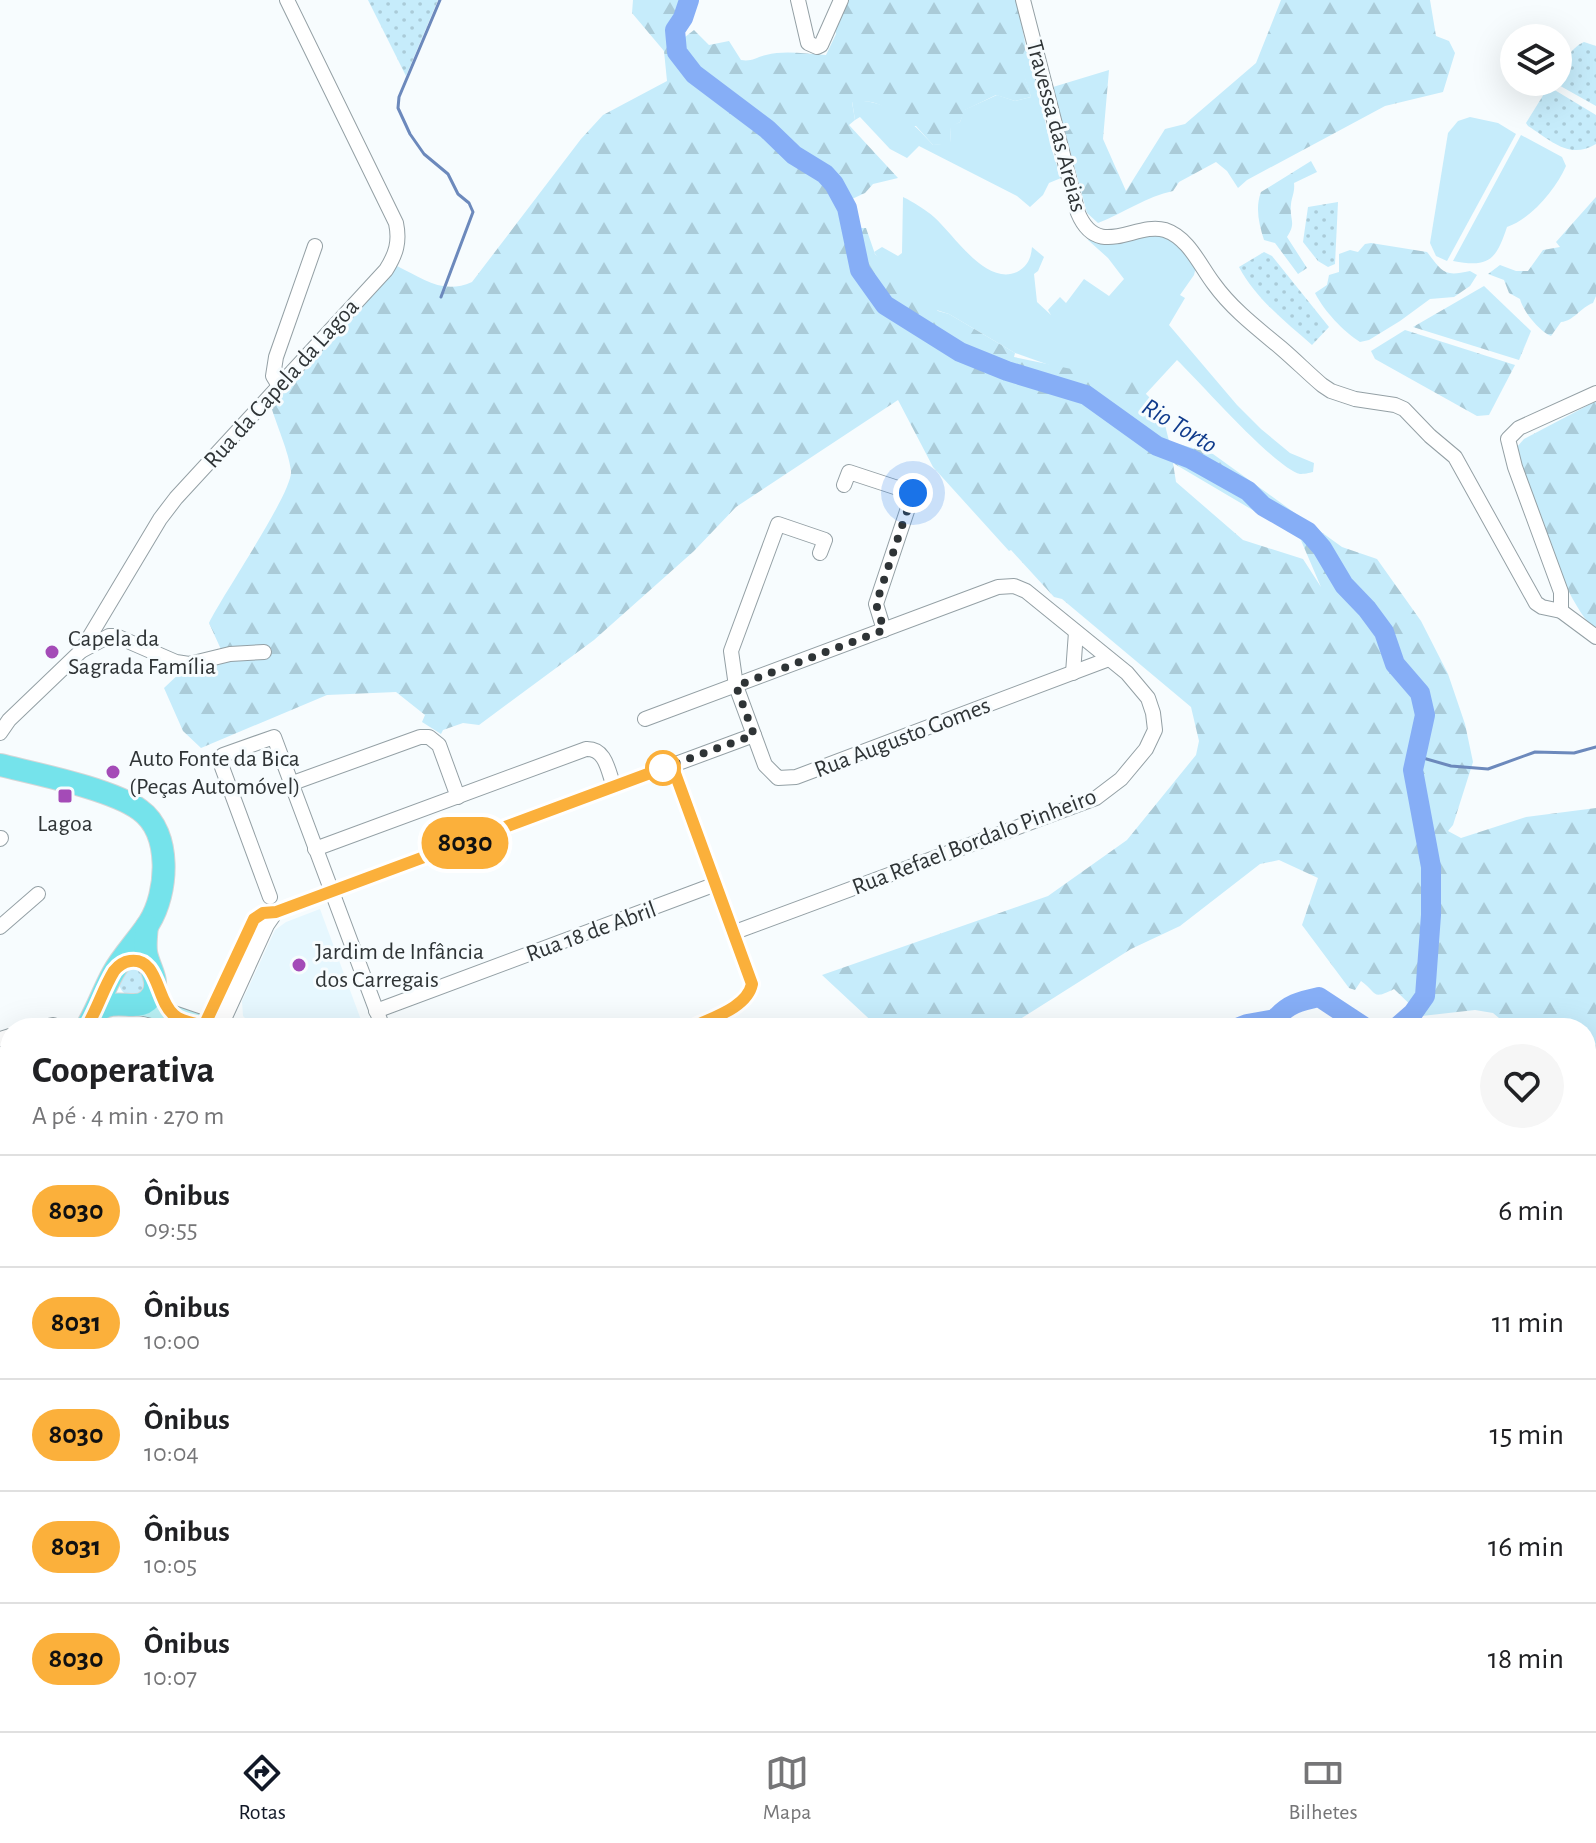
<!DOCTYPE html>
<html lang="pt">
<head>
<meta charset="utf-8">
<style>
	:root { --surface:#fff; --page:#f6f6f6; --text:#202124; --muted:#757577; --line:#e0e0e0; --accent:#111827 }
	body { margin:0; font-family:"Alegreya Sans",sans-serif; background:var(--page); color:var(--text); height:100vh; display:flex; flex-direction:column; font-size:30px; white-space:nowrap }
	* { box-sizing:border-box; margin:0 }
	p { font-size:26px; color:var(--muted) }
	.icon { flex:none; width:44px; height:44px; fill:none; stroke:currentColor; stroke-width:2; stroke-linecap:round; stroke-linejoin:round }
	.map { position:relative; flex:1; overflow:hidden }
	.panel { position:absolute; left:0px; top:1018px; width:1596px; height:714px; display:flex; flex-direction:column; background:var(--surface); border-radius:32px 32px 0 0; box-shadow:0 8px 32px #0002 }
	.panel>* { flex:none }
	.badge { padding:0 16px; border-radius:26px; font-size:28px; line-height:52px }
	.buttons { position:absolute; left:1500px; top:24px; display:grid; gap:16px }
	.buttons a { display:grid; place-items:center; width:72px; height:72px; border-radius:50%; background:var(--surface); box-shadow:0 8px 32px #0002; font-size:40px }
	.you { position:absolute; width:40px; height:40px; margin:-20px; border:6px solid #fff; border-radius:50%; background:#1a73e8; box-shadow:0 0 0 12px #1a73e833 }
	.map>.badge { position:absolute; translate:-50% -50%; box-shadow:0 0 0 4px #fff }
	.round { display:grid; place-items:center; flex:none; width:84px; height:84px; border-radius:42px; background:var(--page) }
	.overview { display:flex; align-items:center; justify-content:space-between; height:136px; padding:0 32px }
	h1 { font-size:38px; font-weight:700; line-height:60px }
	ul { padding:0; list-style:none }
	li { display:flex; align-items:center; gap:24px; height:112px; padding:0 32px; border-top:2px solid var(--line) }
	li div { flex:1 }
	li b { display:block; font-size:30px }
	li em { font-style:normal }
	li .badge { min-width:88px; font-weight:700; text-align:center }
	.menu { display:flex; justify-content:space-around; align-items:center; height:112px; border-top:2px solid var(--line); background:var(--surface); font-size:22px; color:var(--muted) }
	.menu a { display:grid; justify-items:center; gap:4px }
	.menu .active { color:var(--accent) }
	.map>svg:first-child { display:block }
	.built { fill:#e6f7fe }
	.grass { fill:#c6ecfb }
	.forest { fill:url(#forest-firs); fill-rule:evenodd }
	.garden { fill:url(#garden-dots) }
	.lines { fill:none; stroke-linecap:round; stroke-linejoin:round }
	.stream { stroke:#6c89bc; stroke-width:3 }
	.river { stroke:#86aef6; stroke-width:20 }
	.street-casing { stroke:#94a0a5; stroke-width:16 }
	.secondary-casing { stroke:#94a0a5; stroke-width:20 }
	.primary-casing { stroke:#d5d6d7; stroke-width:24 }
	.highway-casing { stroke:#d5d6d7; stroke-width:26 }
	.street { stroke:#fff; stroke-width:14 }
	.secondary { stroke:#baf1f5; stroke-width:18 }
	.primary { stroke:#75e3eb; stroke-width:22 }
	.highway { stroke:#19d1de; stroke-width:24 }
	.line-casing { stroke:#fff; stroke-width:18 }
	.line { stroke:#fbb03b; stroke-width:12 }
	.walk { stroke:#2f3436; stroke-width:8; stroke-dasharray:0 14.4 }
	.poi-dot { fill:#a44bb7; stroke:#f7fcfe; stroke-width:3 }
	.stop-dot { fill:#fff; stroke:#fbb03b; stroke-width:4 }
	.labels { text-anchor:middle; stroke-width:6; stroke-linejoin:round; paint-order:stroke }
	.street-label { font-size:24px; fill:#2f3436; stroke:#f7fcfe }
	.poi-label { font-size:24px; fill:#2f3436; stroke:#f7fcfe; text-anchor:start }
	.water-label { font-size:26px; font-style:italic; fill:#103b8c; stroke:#f7fcfe }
</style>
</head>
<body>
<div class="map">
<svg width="1596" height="1731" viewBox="0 0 1596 1731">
	<defs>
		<pattern id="forest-firs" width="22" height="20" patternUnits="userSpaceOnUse" patternTransform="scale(2)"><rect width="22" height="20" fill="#c6ecfb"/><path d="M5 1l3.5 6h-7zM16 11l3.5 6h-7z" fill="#aacbd8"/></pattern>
		<pattern id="garden-dots" width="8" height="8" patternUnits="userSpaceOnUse" patternTransform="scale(2)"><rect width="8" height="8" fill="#c6ecfb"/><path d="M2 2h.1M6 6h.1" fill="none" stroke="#aacbd8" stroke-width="1.8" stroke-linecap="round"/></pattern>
	</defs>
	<rect width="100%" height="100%" fill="#f7fcfe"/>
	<g class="built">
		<polygon points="320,909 364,1028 253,1026 243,1016 242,1001 275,930 286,922"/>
		<polygon points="10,1124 10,1364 0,1359 0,1135"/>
		<polygon points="1596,1153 1596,1344 1586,1362 1586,1164"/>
	</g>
	<g class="grass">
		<path d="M1026,48L1034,69L1050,144L1061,178L1049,183L1043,195L1030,207L1017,196L919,146L907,158L890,149L860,117L855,120L852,101C886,98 912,121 933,145L950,143L951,126L960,122L964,110L997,95L1015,101L1031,97L1019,60Z"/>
		<polygon points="1470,117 1498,123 1516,134 1447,261 1436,256 1430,243 1448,133 1458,121"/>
		<path d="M1521,135L1562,157L1566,166C1556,189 1531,219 1507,227C1496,260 1489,268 1453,261Z"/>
		<path d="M903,197C910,200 929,212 934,217C955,236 986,286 1017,272C1028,266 1031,258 1032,247L1044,257L1038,271L1034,274L1037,302L1051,315L1048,310L1060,297L1066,303L1084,279L1109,296L1124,279L1108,258L1088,240L1093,232L1161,234L1180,244L1196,267L1194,275L1180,295L1185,298L1169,325L1237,405L1261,429L1290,453L1314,463L1313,472C1310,473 1303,474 1300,474C1276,469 1199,381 1177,360L1142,398L1015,353L949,314L908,301L874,252L882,247L898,256L902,253Z"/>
	</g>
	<g class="forest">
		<path d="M633,0H687L682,17L673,29L676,53L693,76L766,131L793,157L824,175L840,197L851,229L856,228L852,209L831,169L808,158L779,134L769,122L734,100L689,65L680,41L694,30L709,45L729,41L741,60C752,62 756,57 766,55C785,50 806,54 826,55L836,34L834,23L845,0H1017L1026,48L1020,60L1031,97L1015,101L996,95L965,110L960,122L951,127L950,144L933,145L916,126H909C889,110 880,98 852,102L855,120L849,125L898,178L873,184L865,193L852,199L861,228H866L875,254L938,311L949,314L1015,353L1014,357L1134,382L1161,409L1170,445L1172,442L1213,454L1342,547L1377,559L1421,621L1448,674L1465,724L1473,762L1453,825L1448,831L1461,838L1526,817L1596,808V1104L1586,1118V1028H1511L1493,1013L1475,1010L1422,1016L1394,989C1371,1001 1377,992 1361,981L1355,990L1349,988L1302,925L1318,878L1279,860L1260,864L1180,926L1131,949L1006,1028H879L822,975L1048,896L1127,840L1196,755L1199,741L1191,707L1062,599L1054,597L1011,550L1009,551L933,467L898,400L736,507L694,551L594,640L479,725L463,723L443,730L441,734L422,722L425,715L396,692L327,695L201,748L183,731L164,688L183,670L224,656L209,623C223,594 293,492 291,471C289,452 276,424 271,406L397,266C424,279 443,295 472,282L581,139L603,115L667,81L664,51L632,13ZM1173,463L1300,538L1321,587L1303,559L1243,540L1176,482Z"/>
		<path d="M1281,0H1430L1436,36L1449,41L1455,53L1443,92L1385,106L1247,180L1238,188L1227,171L1216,162L1179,182L1173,191C1147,196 1124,213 1098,223L1087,213L1053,87L1109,70L1103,139L1126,191L1165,129L1185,124L1256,63Z"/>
		<path d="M1311,161L1317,172L1294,183C1295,192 1292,196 1291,204C1289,220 1297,222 1287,237L1307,268L1298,274L1275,243L1264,240C1259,224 1255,208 1261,192Z"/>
		<path d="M1596,197V296L1593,303C1581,307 1574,321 1561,322L1551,336C1539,331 1523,311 1520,299L1509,293L1504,280L1488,274L1500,265L1516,271H1528L1543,250L1560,247L1556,242Z"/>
		<path d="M1371,243L1427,252C1443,272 1443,277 1470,271L1477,275L1470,286L1454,297L1430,299L1400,321L1369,340L1360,342C1343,331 1324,311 1315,293L1327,285L1329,275L1339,272V254L1350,250L1358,252L1365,244Z"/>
		<polygon points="1484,286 1531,331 1519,360 1413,327"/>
		<polygon points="1405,330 1515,365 1489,415 1477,416 1375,359 1371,351"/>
		<path d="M1596,401V630C1566,608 1525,487 1516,448L1524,439Z"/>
		<polygon points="1596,1475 1596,1597 1586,1596 1586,1486"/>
		<polygon points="1586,1704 1596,1705 1596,1731 1275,1731 1291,1722 1586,1722"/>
		<polygon points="1107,1722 1160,1722 1131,1731 1108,1731"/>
	</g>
	<g class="garden">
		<polygon points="368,0 438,0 406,76"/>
		<path d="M1584,42L1596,46V106L1555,83L1558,82C1558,69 1571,47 1584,42Z"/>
		<path d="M1547,89H1553L1596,115V144C1569,160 1552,141 1528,126L1526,123Z"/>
		<polygon points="1338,202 1335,264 1328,267 1318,261 1303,242 1308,207"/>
		<path d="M1264,252L1272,256L1329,327L1312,345C1287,323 1255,298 1239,267Z"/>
		<circle cx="133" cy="982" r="14"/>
	</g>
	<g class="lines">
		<g class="stream">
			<polyline points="440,0 399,97 398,108 410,134 424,154 448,174 458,194 469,203 473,212 441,297"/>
			<polyline points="1416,756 1451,766 1488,769 1535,752 1574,753 1596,747"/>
		</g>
		<g class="river">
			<polyline points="689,0 683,18 675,30 677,52 694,74 767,129 794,155 825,174 834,184 847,208 860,270 885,305 960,352 1007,371 1086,395 1157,446 1191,459 1248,491 1263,506 1308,532 1322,548 1344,585 1367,609 1384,632 1395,664 1420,693 1425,715 1413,770 1431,867 1431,915 1425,996 1413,1013 1396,1028"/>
			<path d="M1237,1028L1247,1024L1275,1019C1288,1004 1300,1001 1319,997L1366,1028"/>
			<polyline points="915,1731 917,1722"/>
		</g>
		<defs>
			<g id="street">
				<polyline points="798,0 808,43 817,47 821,45 841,0"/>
				<path d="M1023,0L1078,213C1098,261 1136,221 1165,230C1189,238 1200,266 1214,284C1232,309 1257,328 1281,348C1295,360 1308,373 1322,385L1331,391L1355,399L1395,405L1404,409L1430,436L1455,457L1536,603L1542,607L1561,611L1596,637"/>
				<polyline points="279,386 273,376 276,357 315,246"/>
				<polyline points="844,485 849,472 913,493 876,604 884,630"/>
				<polyline points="820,553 825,540 778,524 731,651 736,686 765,765 778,778 796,777 1109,659"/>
				<polyline points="1561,611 1561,592 1515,467 1508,439 1519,428 1596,393"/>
				<polyline points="81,651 109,636 116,636 176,662 189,664 230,654 264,652"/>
				<polyline points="1073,673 1076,632"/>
				<polyline points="645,719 998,587 1014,586 1026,591 1127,673 1148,698 1153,713 1155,730 1146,749 1121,779 1096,798 735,932"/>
				<path d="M0,733L9,720L81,651L160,519L176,498L386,270C396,254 400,242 396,223L287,0"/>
				<path d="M672,765L752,984C746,1008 711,1018 691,1028"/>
				<polyline points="290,784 420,737 429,737 439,745 458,797"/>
				<polyline points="0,839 1,838"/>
				<path d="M315,849L586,749C606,748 608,771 614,787"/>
				<polyline points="270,897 219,759 223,755 274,737 383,1028"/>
				<polyline points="0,927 38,894"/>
				<polyline points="376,1011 716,884"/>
				<polyline points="204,1026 254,919 263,913 276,912 754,735"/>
				<polyline points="38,1028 53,1025 61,1028"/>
				<polyline points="220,1028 267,925 276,912"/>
				<polyline points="0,1039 10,1036"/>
				<polyline points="1586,1373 1596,1355"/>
				<polyline points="0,1386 10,1390"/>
				<polyline points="0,1451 10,1442"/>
				<polyline points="606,1722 607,1731"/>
				<polyline points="780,1730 788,1722"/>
			</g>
			<g id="secondary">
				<path d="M138,1006C164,1009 188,1022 214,1028"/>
				<polyline points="0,1640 10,1635"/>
				<polyline points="1586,1661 1596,1659"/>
				<polyline points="625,1722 626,1731"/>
			</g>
			<g id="primary">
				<path d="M0,765C36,774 112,789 140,810C172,833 168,893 149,923C138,940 123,955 113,973C103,991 97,1010 86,1028"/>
				<path d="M96,1012C118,994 140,1017 153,994C160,980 148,966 146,952C145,943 146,935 147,926"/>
				<polyline points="0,1124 10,1114"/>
			</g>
			<g id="highway">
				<polyline points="1586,1424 1596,1412"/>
				<polyline points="1586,1458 1596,1446"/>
				<polyline points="1177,1731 1195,1722"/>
				<polyline points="1235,1731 1254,1722"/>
			</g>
		</defs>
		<use href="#street" class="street-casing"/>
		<use href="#secondary" class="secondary-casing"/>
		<use href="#primary" class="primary-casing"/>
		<use href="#highway" class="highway-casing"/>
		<use href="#street" class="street"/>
		<use href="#secondary" class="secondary"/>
		<use href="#primary" class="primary"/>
		<use href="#highway" class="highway"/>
	</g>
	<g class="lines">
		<defs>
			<path id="line" d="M86,1028C97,1010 103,989 114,971C118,966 123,962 130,961C159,957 156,1001 174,1015C181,1022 194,1023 204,1026L254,919L263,913L276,912L672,765L752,984C747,1008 711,1018 691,1028"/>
		</defs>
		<use href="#line" class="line-casing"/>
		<use href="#line" class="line"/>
		<polyline class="walk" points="663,768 754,735 736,686 884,630 876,604 913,493"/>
	</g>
	<g class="poi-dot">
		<circle cx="52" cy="652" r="8"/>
		<circle cx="113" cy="772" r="8"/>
		<rect x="57" y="788" width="16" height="16" rx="4"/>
		<circle cx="299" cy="965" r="8"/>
	</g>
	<circle class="stop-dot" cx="663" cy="768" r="16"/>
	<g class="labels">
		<g class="street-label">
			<text transform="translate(1057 126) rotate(75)" y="8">Travessa das Areias</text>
			<text transform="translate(281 383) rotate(-48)" y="8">Rua da Capela da Lagoa</text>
			<text transform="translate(902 737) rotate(-21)" y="8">Rua Augusto Gomes</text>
			<text transform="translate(974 841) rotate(-21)" y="8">Rua Refael Bordalo Pinheiro</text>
			<text transform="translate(591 931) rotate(-20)" y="8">Rua 18 de Abril</text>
		</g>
		<g class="poi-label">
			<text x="68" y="646">Capela da<tspan x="68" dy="28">Sagrada Família</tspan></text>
			<text x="129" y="766">Auto Fonte da Bica<tspan x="129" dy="28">(Peças Automóvel)</tspan></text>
			<text x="65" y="831" text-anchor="middle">Lagoa</text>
			<text x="315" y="959">Jardim de Infância<tspan x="315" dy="28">dos Carregais</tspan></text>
		</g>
		<g class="water-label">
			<text transform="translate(1180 425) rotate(31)" y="9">Rio Torto</text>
		</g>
	</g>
</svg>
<div class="buttons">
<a><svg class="icon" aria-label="layers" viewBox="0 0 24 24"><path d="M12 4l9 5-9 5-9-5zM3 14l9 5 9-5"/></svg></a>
</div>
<div class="you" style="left:913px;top:493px"></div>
<b class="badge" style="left:465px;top:843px;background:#fbb03b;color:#111">8030</b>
<section class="panel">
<div class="overview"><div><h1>Cooperativa</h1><p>A pé · 4 min · 270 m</p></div><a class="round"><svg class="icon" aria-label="heart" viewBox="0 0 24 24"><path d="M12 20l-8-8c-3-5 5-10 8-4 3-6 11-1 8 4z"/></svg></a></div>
<ul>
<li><span class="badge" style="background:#fbb03b;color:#111">8030</span><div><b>Ônibus</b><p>09:55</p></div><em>6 min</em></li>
<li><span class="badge" style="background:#fbb03b;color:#111">8031</span><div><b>Ônibus</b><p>10:00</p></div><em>11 min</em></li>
<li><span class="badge" style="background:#fbb03b;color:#111">8030</span><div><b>Ônibus</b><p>10:04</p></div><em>15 min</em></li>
<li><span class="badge" style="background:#fbb03b;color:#111">8031</span><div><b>Ônibus</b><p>10:05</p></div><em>16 min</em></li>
<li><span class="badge" style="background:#fbb03b;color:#111">8030</span><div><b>Ônibus</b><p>10:07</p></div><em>18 min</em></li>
</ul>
</section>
</div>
<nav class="menu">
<a class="active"><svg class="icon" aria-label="directions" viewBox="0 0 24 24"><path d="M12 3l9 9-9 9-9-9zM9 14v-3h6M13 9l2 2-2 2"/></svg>Rotas</a>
<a><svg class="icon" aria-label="map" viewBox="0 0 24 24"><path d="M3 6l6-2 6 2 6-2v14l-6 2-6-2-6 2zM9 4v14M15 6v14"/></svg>Mapa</a>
<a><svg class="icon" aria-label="tickets" viewBox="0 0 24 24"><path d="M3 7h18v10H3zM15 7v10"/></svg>Bilhetes</a>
</nav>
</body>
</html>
